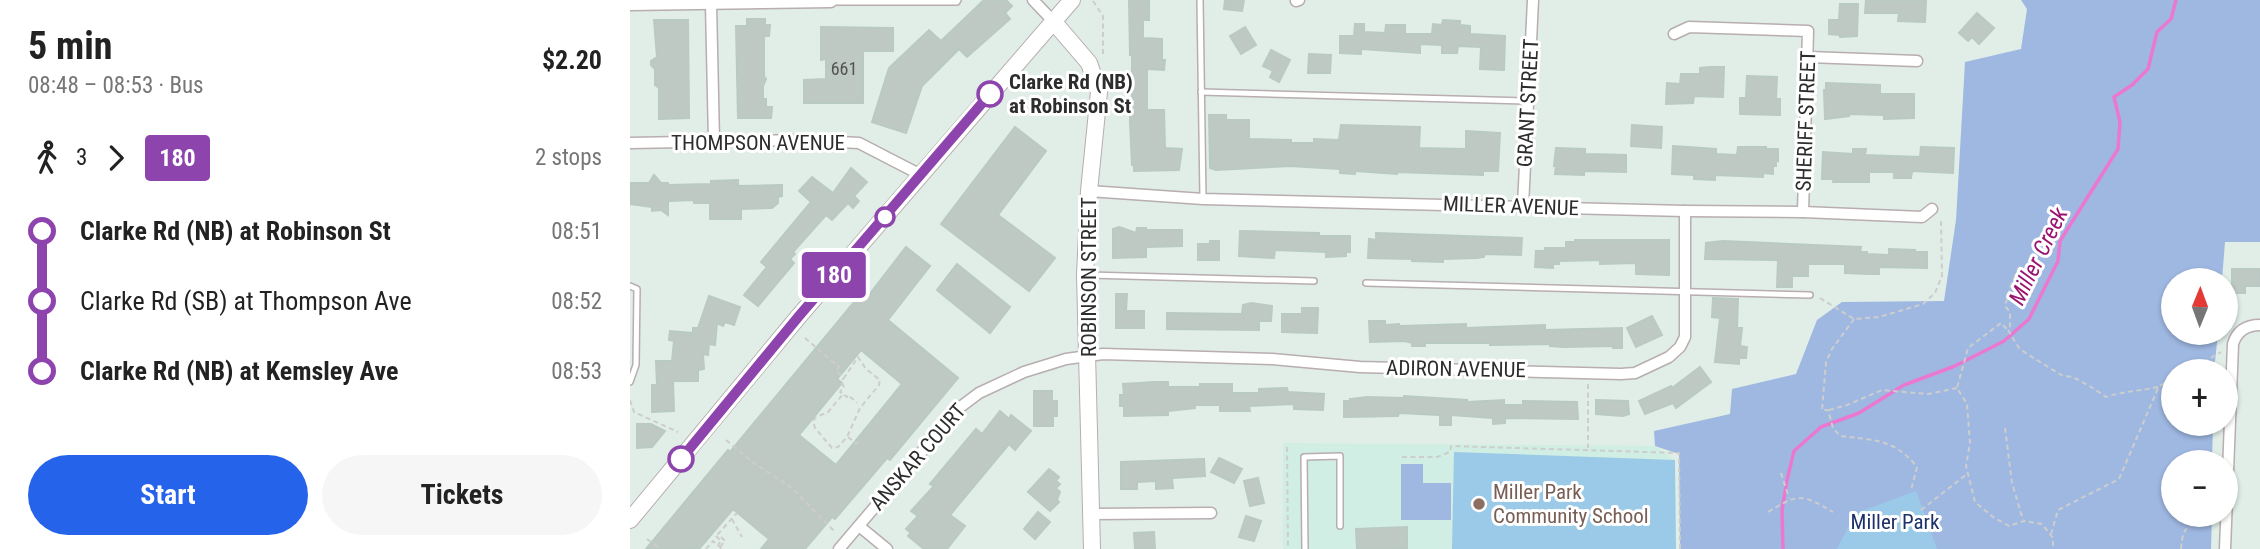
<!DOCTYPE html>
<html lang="en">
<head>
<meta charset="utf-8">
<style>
	:root { --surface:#fff; --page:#f6f6f6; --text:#222; --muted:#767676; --accent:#2563eb }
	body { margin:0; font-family:"Roboto Condensed",sans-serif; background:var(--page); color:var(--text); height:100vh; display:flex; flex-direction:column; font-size:26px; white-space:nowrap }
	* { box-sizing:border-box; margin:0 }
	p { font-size:23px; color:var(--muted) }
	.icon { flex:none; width:38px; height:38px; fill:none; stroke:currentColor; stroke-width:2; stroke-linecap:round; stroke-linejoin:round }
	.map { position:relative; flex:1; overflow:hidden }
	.panel { display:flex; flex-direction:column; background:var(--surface); width:630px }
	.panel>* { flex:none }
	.badge { padding:0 14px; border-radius:5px; font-size:24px; line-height:46px }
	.needle { width:46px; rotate:1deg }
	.buttons { position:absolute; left:1531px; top:268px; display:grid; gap:14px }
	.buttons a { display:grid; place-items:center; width:77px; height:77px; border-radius:50%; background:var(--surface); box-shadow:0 2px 5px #0004; font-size:35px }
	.map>.badge { position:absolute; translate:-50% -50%; box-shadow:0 0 0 4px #fff }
	.legs { display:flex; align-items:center; gap:10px; height:77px; padding:0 28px; font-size:23px }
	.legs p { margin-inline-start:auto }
	.summary { display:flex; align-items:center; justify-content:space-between; height:119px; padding:0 28px }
	h1 { font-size:38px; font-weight:700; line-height:52px }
	.action { display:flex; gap:14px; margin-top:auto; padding:14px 28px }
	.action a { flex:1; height:80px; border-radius:42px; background:var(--accent); color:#fff; font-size:28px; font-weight:700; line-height:80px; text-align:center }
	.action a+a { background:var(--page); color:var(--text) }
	ul { padding:0 28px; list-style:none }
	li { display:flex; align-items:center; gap:24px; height:70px; font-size:26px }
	li i { display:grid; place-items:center; width:10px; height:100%; margin:0 9px; background:currentColor }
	li i::after { content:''; width:18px; height:18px; margin:-9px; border:5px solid; border-radius:50%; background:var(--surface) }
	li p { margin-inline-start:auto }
	li:first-child i { background:linear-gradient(#0000 50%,currentColor 0) }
	li:last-child i { background:linear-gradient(currentColor 50%,#0000 0) }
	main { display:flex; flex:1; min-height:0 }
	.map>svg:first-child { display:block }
	.education { fill:#d0eee3 }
	.green { fill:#9fb8e2 }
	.pitch { fill:#9bcae8 }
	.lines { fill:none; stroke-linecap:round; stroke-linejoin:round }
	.stream { stroke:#eb78d0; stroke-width:3.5 }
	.building { fill:#bfc9c4; stroke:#b9c9c3; stroke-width:2; fill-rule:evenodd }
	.lane-casing { stroke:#b8adaf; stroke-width:8 }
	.street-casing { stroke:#b8adaf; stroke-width:13 }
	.secondary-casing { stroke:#b8adaf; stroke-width:18 }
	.path { stroke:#cdcdcd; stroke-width:2; stroke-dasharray:5 3.5; stroke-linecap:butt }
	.lane { stroke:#fff; stroke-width:5 }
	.street { stroke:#fff; stroke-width:10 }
	.secondary { stroke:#fff; stroke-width:16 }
	.line-1-casing { stroke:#fff; stroke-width:16 }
	.line-1 { stroke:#8e44ad; stroke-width:10 }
	.stop-1-dot { fill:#fff; stroke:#8e44ad; stroke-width:3.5 }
	.education-dot { fill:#8d6e63; stroke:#fff; stroke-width:2.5 }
	.labels { text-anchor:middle; stroke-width:6; stroke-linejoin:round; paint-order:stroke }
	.number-label { font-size:18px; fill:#525453 }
	.stop-label { font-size:21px; font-weight:bold; fill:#2d2d2d; stroke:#fff; text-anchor:start }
	.street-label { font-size:21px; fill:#2d2d2d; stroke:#fff }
	.education-label { font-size:21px; fill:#785e54; stroke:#fff; text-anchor:start }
	.park-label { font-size:21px; fill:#1e3069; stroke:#fff }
	.water-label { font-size:23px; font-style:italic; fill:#9b1370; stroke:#fff }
</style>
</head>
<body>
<main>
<section class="panel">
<div class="summary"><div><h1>5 min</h1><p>08:48 – 08:53 · Bus</p></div><b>$2.20</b></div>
<div class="legs"><svg class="icon" aria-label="walk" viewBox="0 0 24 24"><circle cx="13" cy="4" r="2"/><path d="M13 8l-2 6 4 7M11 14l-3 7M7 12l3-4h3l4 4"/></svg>3<svg class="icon" aria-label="forward" viewBox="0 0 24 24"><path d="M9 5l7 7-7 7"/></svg><b class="badge" style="background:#8e44ad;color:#fff">180</b><p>2 stops</p></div>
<ul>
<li><i style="color:#8e44ad"></i><b>Clarke Rd (NB) at Robinson St</b><p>08:51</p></li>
<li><i style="color:#8e44ad"></i><span>Clarke Rd (SB) at Thompson Ave</span><p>08:52</p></li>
<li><i style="color:#8e44ad"></i><b>Clarke Rd (NB) at Kemsley Ave</b><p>08:53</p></li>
</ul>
<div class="action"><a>Start</a><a>Tickets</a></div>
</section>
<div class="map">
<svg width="1630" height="549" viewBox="0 0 1630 549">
	<rect width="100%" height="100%" fill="#e0eee7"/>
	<polygon class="education" points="653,443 1025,446 1045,460 1046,549 653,549"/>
	<g class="green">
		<polygon points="1391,0 1630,0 1630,242 1595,242 1592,280 1544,280 1544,332 1588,333 1584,371 1544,371 1544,424 1583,424 1582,462 1544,462 1544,514 1582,515 1581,549 1050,549 1049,454 1025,446 1024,431 1100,414 1102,389 1166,374 1187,320 1212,302 1314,301 1326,220 1335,62 1391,49 1397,9"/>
		<polygon points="771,464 793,464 793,483 821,483 821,520 771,520"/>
	</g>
	<g class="pitch">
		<polygon points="824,452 1045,460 1046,549 822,549"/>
		<polygon points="1286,491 1307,549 1207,549 1224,516 1229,512"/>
	</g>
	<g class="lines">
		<polyline class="stream" points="1153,549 1152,510 1157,480 1164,451 1191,427 1229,413 1274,385 1325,366 1374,341 1399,319 1428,261 1430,241 1488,149 1490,122 1484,97 1502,85 1518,69 1527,32 1541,19 1546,0"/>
	</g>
	<g class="building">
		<polygon points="354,0 376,0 382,6 375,13 380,19 337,57 329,49 292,86 276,133 242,122 259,68 299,30 311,41"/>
		<polygon points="499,0 519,0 519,20 513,20 513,38 532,39 532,60 535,60 534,70 517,69 517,110 534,110 535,148 552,149 549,170 504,171 504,165 502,165 500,122 500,109 502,109 502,55 500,55"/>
		<polygon points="595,0 614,0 612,11 594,9"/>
		<polygon points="1236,0 1296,0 1295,22 1268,21 1269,13 1235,13"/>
		<polygon points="1210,4 1228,4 1227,36 1210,37 1210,35 1199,34 1199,20 1209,20"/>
		<polygon points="1347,13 1364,28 1349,44 1342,37 1338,41 1329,33"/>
		<polygon points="117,19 135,19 135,25 140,25 139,36 134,36 134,76 136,79 133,86 133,99 136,99 136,107 142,107 141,118 108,118 106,26 117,26"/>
		<polygon points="24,20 58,20 59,118 29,119 29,88 25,85 25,69 21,65 21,61 27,57"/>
		<polygon points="813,20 830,21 830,25 840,26 840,34 875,36 874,70 850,69 851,47 828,46 827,53 812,53 812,45 790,44 790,53 731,49 731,54 710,53 710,36 724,36 725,24 734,24 734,32 755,33 756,25 775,25 775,34 802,34 803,24 812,25"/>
		<polygon points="191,27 263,28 263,51 233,51 233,103 174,103 174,80 196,79 196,59 191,60"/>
		<polygon points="615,27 626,45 611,54 600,36"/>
		<polygon points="641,50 660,60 649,82 640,77 643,71 633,66"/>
		<polygon points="679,54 701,55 700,73 678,73"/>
		<polygon points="1080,67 1094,67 1093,97 1064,96 1063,103 1036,104 1037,83 1050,84 1051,74 1070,74 1070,68"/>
		<polygon points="1117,76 1147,77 1146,99 1150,99 1150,115 1110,114 1110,98 1116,98"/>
		<polygon points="1196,83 1250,85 1250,94 1284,94 1284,118 1254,119 1254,115 1219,114 1219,116 1195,119 1194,90 1196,90"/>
		<polygon points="579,115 596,115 596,120 619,120 619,139 661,140 661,143 684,143 684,139 709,140 711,125 790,127 789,148 836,149 836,131 870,133 868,171 853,171 853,175 767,172 767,174 725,171 725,174 710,173 710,169 660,166 586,170 580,168"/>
		<polygon points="1002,125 1032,127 1031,148 1001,146"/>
		<polygon points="385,127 416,151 368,215 425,258 399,291 311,224"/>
		<polygon points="1043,146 1086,149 1086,154 1107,155 1108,147 1136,147 1136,149 1148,149 1148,161 1146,160 1146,166 1143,166 1143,174 1133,173 1133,177 1085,175 1085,180 1064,179 1064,175 1042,174"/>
		<polygon points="1291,147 1324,148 1323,173 1282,171 1281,178 1264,178 1264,172 1239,172 1239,182 1203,182 1204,179 1192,179 1193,152 1223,154 1223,149 1236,149 1235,155 1290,157"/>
		<polygon points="926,148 955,149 955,154 996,155 996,172 954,171 954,175 925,174 926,166 924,166"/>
		<polygon points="221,168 237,182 224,196 229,201 223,208 218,203 202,220 196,215 163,252 165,254 160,259 164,263 128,306 114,295 137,267 131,262 181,202 169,191 182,177 203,193"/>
		<polygon points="24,175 31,183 38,183 38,185 81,184 81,181 108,180 108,186 152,185 152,196 148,197 148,203 142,208 111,209 111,219 80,219 80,203 64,203 64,200 38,201 38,215 31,210 22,211 22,207 0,204 0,183 19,183"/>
		<polygon points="489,227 506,233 507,228 516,228 516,230 552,230 552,246 516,247 516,257 483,258 483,229"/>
		<polygon points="610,231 689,233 689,236 720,236 720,252 716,252 716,256 696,257 696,252 645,250 644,258 609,256"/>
		<polygon points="746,233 892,238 891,255 854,254 854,257 847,258 813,259 813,262 782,261 782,259 738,258 739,239 746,240"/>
		<polygon points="945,240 1039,240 1039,275 1006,274 1006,263 970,264 970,260 929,261 929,264 923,264 923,268 905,267 906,251 915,251 915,248 936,248 936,242 945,242"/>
		<polygon points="580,241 589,241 589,260 568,260 568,244 580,244"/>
		<polygon points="1093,241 1231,247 1230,252 1237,252 1237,254 1259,255 1259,249 1285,250 1285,252 1297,252 1297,268 1249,267 1249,274 1239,274 1215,273 1215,264 1178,264 1178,276 1162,276 1162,287 1147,287 1148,260 1075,259 1076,243"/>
		<path d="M276,247L300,266L258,320L328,378L260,460L257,458L205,519L202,517L175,549H131L139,539L103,509L69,549H16L98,450L100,452L229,296L235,300ZM231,350L272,384L206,465L169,435L212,383L207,379Z"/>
		<polygon points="327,264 380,307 360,333 307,290"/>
		<polygon points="1602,269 1630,269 1630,286 1615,286 1615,293 1602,293"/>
		<polygon points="486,294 497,294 496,311 514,311 514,328 486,328"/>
		<polygon points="79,296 110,307 104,325 95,322 93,326 87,323 85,345 79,344 78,355 73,354 74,369 68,370 68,381 43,381 44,411 22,412 22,385 27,385 26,361 42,361 44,341 39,340 40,331 63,333 63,328 68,328"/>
		<polygon points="1083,298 1108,299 1107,328 1112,328 1110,346 1117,347 1116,358 1109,358 1109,364 1085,362 1090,318 1082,317"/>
		<polygon points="621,303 642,306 641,321 629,321 629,330 537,329 537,313 612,314 613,305"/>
		<polygon points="672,308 688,308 687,333 652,332 652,314 672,314"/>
		<polygon points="1022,316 1032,335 1006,347 997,328"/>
		<polygon points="739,321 755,321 755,325 769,324 769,326 836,324 836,328 915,325 915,330 992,328 992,348 983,348 983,346 934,347 920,346 920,344 860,345 860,343 795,343 795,346 782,346 782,343 775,341 740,342"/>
		<polygon points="1070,367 1081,382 1046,408 1043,403 1015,414 1009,401 1041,386 1042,388"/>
		<polygon points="525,382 538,382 538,387 570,387 570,384 602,384 602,393 629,393 629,389 657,388 658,392 694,394 693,410 664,409 664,404 619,406 620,411 590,411 590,405 565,405 565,408 538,411 538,415 494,416 494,406 490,406 490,395 494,395 493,384"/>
		<polygon points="404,391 422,391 422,401 427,401 427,416 423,416 423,426 404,426"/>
		<polygon points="774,396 837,400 837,402 874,400 874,405 893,405 893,401 947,402 948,419 875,418 875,423 863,424 863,418 821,415 821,425 810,425 810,415 769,413 768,416 714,417 714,401 721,401 720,399 737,397 774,398"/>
		<polygon points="966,400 998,401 999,414 993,416 966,414"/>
		<polygon points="370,411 379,419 381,415 401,431 385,450 379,444 320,515 335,526 317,549 294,549 278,536 281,533 276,529 288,516 281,511 304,486 300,484 346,429 352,434"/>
		<polygon points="7,424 21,424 35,431 22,447 7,448"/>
		<polygon points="589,458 612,469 604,483 581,472"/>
		<polygon points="574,459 575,476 542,478 543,488 526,489 526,481 507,482 507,489 491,489 491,462"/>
		<polygon points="419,469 429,477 426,481 430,484 426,488 430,492 427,500 429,502 420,511 398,492"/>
		<polygon points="628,478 634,503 620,506 614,481"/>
		<polygon points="408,512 420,522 405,539 394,529"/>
		<polygon points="616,516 631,521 624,541 609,537"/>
		<polygon points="777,527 777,549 727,549 726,529"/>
		<polygon points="524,532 525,549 505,549 504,533"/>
	</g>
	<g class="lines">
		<defs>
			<g id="lane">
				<polyline points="570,0 573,199"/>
				<polyline points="201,2 327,2 328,0"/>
				<polyline points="571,92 899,101"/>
				<polyline points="459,275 684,281"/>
				<polyline points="736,283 1180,295"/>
				<polyline points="0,286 7,289 6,365 0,382"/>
				<polyline points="675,549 674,457 710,456 710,526"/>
			</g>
			<g id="street">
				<polyline points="403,0 423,21"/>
				<polyline points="666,1 669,0"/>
				<polyline points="81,4 84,141"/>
				<polyline points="0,5 201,2"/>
				<polyline points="1044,34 1059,27 1178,31 1173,212"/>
				<polyline points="1178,57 1287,61"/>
				<polyline points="0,143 169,140 229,143 291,175"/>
				<polyline points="459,191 573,199 1055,211 1173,212 1292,217 1302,209"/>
				<polyline points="893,206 903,0"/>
				<polyline points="462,514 581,513"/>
				<polyline points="229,526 257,549"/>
				<polyline points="209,549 329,408 349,393 394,372 436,359 473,354 642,359 730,367 991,374 1005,373 1039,357 1050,347 1055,337 1055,211"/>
				<path d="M1595,549L1603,344C1607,331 1616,325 1630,325"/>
			</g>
			<g id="secondary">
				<polyline points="423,21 459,63 469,92 459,191 455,275 462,549"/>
				<polyline points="0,520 169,316 442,0"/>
			</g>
		</defs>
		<use href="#lane" class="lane-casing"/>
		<use href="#street" class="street-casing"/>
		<use href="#secondary" class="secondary-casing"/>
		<g class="path">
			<polyline points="463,1 473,16 473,57"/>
			<polyline points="1389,267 1381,285 1375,306 1380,312 1380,326 1377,329 1371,323 1338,348 1327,388 1337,404 1340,443 1336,466 1345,502 1363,517 1379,526 1394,521 1412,524 1423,538 1423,549"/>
			<polyline points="1190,298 1224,319 1249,317 1293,304 1305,293 1312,276 1311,221 1309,218"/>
			<path d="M1224,319L1202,349L1196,362L1192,410H1198L1203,428L1210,436C1244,440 1265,439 1287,467L1281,490"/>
			<path d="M1378,330L1389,348L1397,354L1433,376L1443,377L1461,387L1476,397C1494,391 1510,391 1528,387"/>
			<polyline points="175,338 209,367 206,371 214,378 228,357 236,369 250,380 249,385 230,408 217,437 208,447 202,448 185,428 183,421 186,417 198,412 213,394 210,392 214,387 211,381 214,378"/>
			<polyline points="1559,371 1591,352"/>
			<polyline points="958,384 958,448"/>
			<polyline points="214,395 217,397 218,395 227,403"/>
			<polyline points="0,400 4,412 48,432"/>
			<polyline points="1199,410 1217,405 1252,390 1298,394 1327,388"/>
			<polyline points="1375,428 1382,483 1393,520"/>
			<polyline points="218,437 226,444 229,440"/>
			<polyline points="96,440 121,461 162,488 205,532"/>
			<polyline points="657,447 658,549"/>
			<polyline points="772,457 807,457 820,452 821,446 1049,453 1050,549"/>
			<polyline points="1151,473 1159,498"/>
			<polyline points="1291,510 1337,474"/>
			<path d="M1138,512C1169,493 1172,494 1203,512"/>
			<polyline points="102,519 112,537"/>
			<polyline points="1421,534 1428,510 1489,479 1529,386 1544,379"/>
			<polyline points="86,536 91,541 88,545"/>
			<polyline points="17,539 30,549"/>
			<polyline points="90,547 95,541 88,534 107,513"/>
			<polyline points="76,549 83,541 92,549"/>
			<path d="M1551,549C1553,522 1560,524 1584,524"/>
		</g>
		<use href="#lane" class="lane"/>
		<use href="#street" class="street"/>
		<use href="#secondary" class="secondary"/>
	</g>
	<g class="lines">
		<defs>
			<polyline id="line-1" points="51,459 169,316 360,94"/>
		</defs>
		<use href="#line-1" class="line-1-casing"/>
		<use href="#line-1" class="line-1"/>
	</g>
	<g class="stop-1-dot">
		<circle cx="360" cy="94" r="12"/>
		<circle cx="255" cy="217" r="9"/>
		<circle cx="51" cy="459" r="12"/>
	</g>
	<circle class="education-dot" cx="849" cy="504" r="7"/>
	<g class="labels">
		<g class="number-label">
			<text x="214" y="75">661</text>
		</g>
		<g class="stop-label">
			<text x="379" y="89">Clarke Rd (NB)<tspan x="379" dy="24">at Robinson St</tspan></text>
		</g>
		<g class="street-label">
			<text transform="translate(898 103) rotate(-87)" y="7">GRANT STREET</text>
			<text transform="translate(1176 121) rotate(-88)" y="7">SHERIFF STREET</text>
			<text x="128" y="150">THOMPSON AVENUE</text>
			<text transform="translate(881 206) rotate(2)" y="7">MILLER AVENUE</text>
			<text transform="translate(459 277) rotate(-90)" y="7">ROBINSON STREET</text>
			<text transform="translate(826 369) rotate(1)" y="7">ADIRON AVENUE</text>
			<text transform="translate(288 457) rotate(-49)" y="7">ANSKAR COURT</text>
		</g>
		<g class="education-label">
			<text x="863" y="499">Miller Park<tspan x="863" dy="24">Community School</tspan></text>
		</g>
		<g class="park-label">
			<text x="1265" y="529">Miller Park</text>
		</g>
		<g class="water-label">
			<text transform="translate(1408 256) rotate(-64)" y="8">Miller Creek</text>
		</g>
	</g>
</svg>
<div class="buttons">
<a><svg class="needle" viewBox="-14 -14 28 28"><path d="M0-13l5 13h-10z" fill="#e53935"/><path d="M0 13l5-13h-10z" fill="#767676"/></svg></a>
<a>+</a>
<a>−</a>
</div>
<b class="badge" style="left:204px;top:275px;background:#8e44ad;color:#fff">180</b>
</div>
</main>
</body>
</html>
